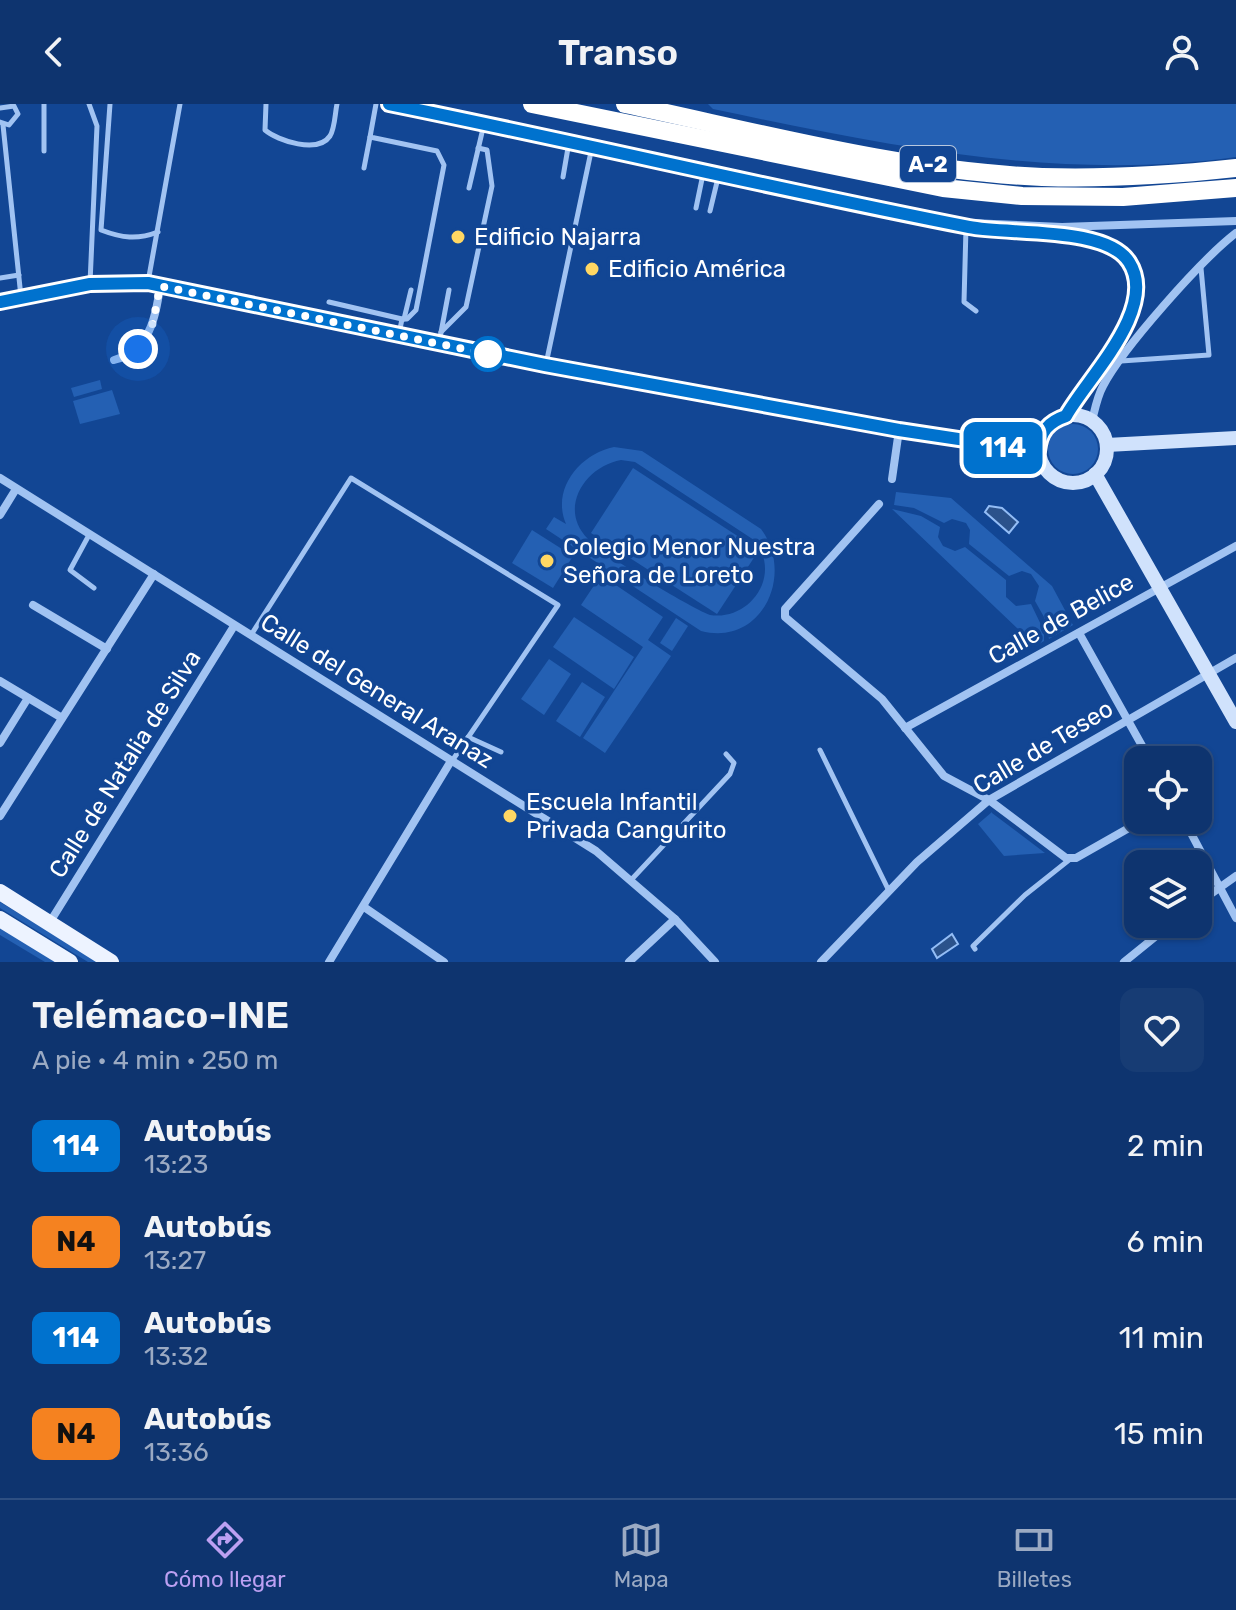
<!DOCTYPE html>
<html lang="es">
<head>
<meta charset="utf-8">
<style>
	:root { --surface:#0e346f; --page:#173c74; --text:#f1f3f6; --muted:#9baac3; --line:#2e4f82; --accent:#bca0f2 }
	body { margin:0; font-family:Rubik,sans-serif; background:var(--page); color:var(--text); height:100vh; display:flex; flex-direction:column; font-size:30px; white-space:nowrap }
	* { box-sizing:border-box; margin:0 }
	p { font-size:26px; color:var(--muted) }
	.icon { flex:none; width:44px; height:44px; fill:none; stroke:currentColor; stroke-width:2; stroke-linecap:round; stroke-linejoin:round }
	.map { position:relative; height:858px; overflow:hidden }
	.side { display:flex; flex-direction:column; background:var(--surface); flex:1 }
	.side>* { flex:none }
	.badge { padding:0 16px; border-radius:12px; font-size:28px; line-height:52px }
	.tools { position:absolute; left:1124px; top:642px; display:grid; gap:16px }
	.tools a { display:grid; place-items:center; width:88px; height:88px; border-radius:16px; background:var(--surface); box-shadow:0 2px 6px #0004,0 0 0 2px var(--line); font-size:40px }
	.you { position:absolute; width:40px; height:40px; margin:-20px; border:6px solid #fff; border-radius:50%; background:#1a73e8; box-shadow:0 0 0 12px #1a73e833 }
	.map>.badge { position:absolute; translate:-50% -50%; box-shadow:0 0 0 4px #fff }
	.round { display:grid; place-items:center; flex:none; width:84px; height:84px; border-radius:16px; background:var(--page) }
	.summary { display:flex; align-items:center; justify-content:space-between; height:136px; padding:0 32px }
	h1 { font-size:38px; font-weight:600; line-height:60px }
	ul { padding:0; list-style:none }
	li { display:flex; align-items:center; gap:24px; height:96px; padding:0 32px }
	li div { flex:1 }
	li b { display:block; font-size:30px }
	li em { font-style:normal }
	li .badge { min-width:88px; font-weight:700; text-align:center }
	header { display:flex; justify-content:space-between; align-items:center; height:104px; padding:0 32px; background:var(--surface); font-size:36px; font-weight:600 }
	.tabs { display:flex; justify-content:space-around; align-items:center; height:112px; border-top:2px solid var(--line); background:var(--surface); font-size:22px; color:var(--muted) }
	.tabs a { display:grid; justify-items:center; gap:4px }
	.tabs .active { color:var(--accent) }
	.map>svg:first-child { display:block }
	.green { fill:#2460b3; fill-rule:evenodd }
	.water { fill:#2b528b; stroke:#93bdf6; stroke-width:2 }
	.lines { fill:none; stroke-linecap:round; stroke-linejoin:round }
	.lane { stroke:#a1c3f2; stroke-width:5 }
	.street { stroke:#a1c3f2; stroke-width:8 }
	.secondary { stroke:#d0e2fc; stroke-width:14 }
	.primary { stroke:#edf3ff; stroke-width:16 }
	.highway { stroke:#fff; stroke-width:18 }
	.line-casing { stroke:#fff; stroke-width:18 }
	.line { stroke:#0072ce; stroke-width:12 }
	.walk { stroke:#fff; stroke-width:8; stroke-dasharray:0 14.4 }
	.poi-dot { fill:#ffd763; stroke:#124694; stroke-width:3 }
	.stop-dot { fill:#fff; stroke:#0072ce; stroke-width:4 }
	.labels { text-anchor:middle; stroke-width:7; stroke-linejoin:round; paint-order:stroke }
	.shield { fill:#124694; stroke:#b8c8df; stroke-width:2 }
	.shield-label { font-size:22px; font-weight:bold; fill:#fff }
	.poi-label { font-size:24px; fill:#fff; stroke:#124694; text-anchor:start }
	.street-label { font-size:24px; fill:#fff; stroke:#124694 }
</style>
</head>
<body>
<header><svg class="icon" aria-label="back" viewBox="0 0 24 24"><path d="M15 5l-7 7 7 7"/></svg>Transo<svg class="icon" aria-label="person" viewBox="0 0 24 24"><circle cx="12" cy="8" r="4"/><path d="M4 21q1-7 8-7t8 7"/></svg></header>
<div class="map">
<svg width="1236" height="858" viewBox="0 0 1236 858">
	<rect width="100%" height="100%" fill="#124694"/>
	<g class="green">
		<path d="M708,0H1236V53C1059,78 885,41 713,5Z"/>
		<polygon points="100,276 102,285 74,293 71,284"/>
		<polygon points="112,286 120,310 80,320 73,297"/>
		<circle cx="1073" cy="345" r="25"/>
		<path d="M614,343L642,347L761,425C795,470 762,543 701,527L546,425L554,413L566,420C551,385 580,350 614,343ZM621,356L635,358L754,436C783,471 750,517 710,511C687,502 604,451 588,435C557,404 586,362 621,356Z"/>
		<polygon points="633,364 759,446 717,510 591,429"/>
		<polygon points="896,388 951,394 1052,482 1073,521 1049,535 1044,513 1035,497 1039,482 1031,470 1022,467 1009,472 969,440 970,426 966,419 952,415 944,419 914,404 894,401"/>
		<polygon points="892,405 921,412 940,423 938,433 943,442 955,447 965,443 1006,476 1006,493 1016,502 1031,500 1044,527 1044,537 1036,542"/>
		<polygon points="532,426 573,452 553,484 512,459"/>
		<polygon points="601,471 663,513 648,536 671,552 605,649 583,634 643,543 581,501"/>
		<polygon points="574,513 634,553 614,585 553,543"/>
		<polygon points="676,514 688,522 672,547 660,539"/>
		<polygon points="549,555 571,570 544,611 521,595"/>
		<polygon points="582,578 605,593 580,633 556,617"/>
		<polygon points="992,708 992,709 1045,749 1004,752 978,720"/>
		<polygon points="0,798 98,858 88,858 0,804"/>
		<polygon points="0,824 56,858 45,858 0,831"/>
	</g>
	<g class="water">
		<polygon points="989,402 1002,404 1018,418 1009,429 985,408"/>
		<polygon points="952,830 958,840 937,854 932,845"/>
	</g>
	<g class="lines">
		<g class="lane">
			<polyline points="44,0 44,47"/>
			<polyline points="89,0 97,22 90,179"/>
			<path d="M110,0L101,126C122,134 137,136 158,128"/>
			<path d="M266,0L265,26C278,37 318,50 330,32C335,24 335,9 337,0"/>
			<polyline points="376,0 370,33 437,47 444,61 416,206 407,215 402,215 399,230"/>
			<polyline points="0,4 14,2 18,10 9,21 0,18"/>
			<polyline points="3,21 21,193"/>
			<polyline points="364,64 370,33"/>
			<polyline points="563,73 569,38"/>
			<polyline points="469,84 484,20"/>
			<polyline points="696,104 702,75 700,66"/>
			<polyline points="710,107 717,78 723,72"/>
			<polyline points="966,124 964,198 976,207"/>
			<polyline points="0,174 19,171"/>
			<polyline points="148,178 180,0"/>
			<polyline points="329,198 402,215"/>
			<polyline points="404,215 411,186"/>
			<polyline points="441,228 466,203 492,82 487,46 478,44"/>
			<polyline points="439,239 449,186"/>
			<polyline points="1121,257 1209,251 1201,164"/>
			<polyline points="546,260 592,43"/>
			<polyline points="89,431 70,466 94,484"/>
			<polyline points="251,531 351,374 558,501 452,657"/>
			<polyline points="468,633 501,648"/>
			<polyline points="820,646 889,787"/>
			<polyline points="632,775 730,670 734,659 726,650"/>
			<polyline points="975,845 973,842 1025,791 1069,756"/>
		</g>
		<g class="street">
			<path d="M389,0L966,123L1095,135C1192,169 1093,263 1066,312"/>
			<polyline points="970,119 1062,123 1236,117"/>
			<path d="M114,256C149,247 156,214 160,182"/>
			<path d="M1092,317C1095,305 1097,293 1103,282C1123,244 1201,156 1236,129"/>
			<polyline points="0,374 596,747 675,815 715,858"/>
			<polyline points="892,375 899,326"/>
			<polyline points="879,400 785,505 785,513 882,595 944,672 989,696 1066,754 1076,754 1143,716"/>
			<polyline points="0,411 16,385"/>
			<polyline points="33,501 107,545"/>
			<polyline points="1079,529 1150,656"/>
			<polyline points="0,577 62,614"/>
			<polyline points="905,624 1236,442"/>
			<polyline points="0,639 28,594"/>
			<polyline points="0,712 154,470"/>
			<polyline points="1184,716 1236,814"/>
			<polyline points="1198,799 1236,772"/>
			<polyline points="364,803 444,858"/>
			<polyline points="50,818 234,522"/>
			<polyline points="329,858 451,657"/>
			<polyline points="629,858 675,815"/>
			<polyline points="821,858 917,758 989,696 1236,554"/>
			<polyline points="1124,858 1171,820"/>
		</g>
		<g class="secondary">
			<polyline points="0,198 90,180 148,179 545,261 899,326 1038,347"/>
			<circle cx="1073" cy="345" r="34"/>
			<polyline points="1107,341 1236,334"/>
			<polyline points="1095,370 1236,618"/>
		</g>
		<g class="primary">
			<polyline points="0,788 111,858"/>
			<polyline points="0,815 70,858"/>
		</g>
		<g class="highway">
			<polyline points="532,0 943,84 1022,92 1123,93 1236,84"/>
			<path d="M625,0C762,29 901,67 1042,73C1107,75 1172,71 1236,64"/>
		</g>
	</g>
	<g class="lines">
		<defs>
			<path id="line" d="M0,198L90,180L148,179L545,261L899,326L1038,347C1040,328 1048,318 1066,312C1088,273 1159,204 1129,158C1106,122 1009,131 969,123C775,85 582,39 389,0"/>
		</defs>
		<use href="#line" class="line-casing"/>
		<use href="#line" class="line"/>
		<polyline class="walk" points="138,245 153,219 160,182 488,250"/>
	</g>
	<g class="poi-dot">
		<circle cx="458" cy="133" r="8"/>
		<circle cx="592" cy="165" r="8"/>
		<circle cx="547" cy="457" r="8"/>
		<circle cx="510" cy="712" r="8"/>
	</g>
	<circle class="stop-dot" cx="488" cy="250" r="16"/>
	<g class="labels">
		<rect class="shield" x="900" y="42" width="56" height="36" rx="6"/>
		<g class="shield-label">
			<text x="928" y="68">A-2</text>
		</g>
		<g class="poi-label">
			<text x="474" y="141">Edificio Najarra</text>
			<text x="608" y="173">Edificio América</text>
			<text x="563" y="451">Colegio Menor Nuestra<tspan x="563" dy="28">Señora de Loreto</tspan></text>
			<text x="526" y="706">Escuela Infantil<tspan x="526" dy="28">Privada Cangurito</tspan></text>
		</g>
		<g class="street-label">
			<text transform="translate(1061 515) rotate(-29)" y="8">Calle de Belice</text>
			<text transform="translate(377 587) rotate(32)" y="8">Calle del General Aranaz</text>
			<text transform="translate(1043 643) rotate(-31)" y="8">Calle de Teseo</text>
			<text transform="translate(125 660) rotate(-58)" y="8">Calle de Natalia de Silva</text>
		</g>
	</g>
</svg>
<div class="tools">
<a><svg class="icon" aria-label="locate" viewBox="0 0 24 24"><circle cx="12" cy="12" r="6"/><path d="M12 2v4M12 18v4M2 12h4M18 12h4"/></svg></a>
<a><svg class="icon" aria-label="layers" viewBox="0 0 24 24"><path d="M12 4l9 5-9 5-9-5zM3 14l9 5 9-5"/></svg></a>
</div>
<div class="you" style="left:138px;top:245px"></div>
<b class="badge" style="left:1003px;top:344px;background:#0072ce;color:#fff">114</b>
</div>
<section class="side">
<div class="summary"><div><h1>Telémaco-INE</h1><p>A pie · 4 min · 250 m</p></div><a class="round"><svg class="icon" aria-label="heart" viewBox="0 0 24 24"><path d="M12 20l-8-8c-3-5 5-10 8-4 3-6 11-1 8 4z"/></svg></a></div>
<ul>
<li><span class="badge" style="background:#0072ce;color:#fff">114</span><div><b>Autobús</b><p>13:23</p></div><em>2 min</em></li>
<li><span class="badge" style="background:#f58220;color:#111">N4</span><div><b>Autobús</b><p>13:27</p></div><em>6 min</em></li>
<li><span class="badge" style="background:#0072ce;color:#fff">114</span><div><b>Autobús</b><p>13:32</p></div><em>11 min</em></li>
<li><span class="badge" style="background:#f58220;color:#111">N4</span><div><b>Autobús</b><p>13:36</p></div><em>15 min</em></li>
</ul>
</section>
<nav class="tabs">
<a class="active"><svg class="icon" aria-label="directions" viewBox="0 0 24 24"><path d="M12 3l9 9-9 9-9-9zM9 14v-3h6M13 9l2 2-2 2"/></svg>Cómo llegar</a>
<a><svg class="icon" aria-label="map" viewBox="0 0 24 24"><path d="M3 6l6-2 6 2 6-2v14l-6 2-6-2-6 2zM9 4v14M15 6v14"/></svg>Mapa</a>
<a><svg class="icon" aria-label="tickets" viewBox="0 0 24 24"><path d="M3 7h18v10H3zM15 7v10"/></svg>Billetes</a>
</nav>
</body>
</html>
